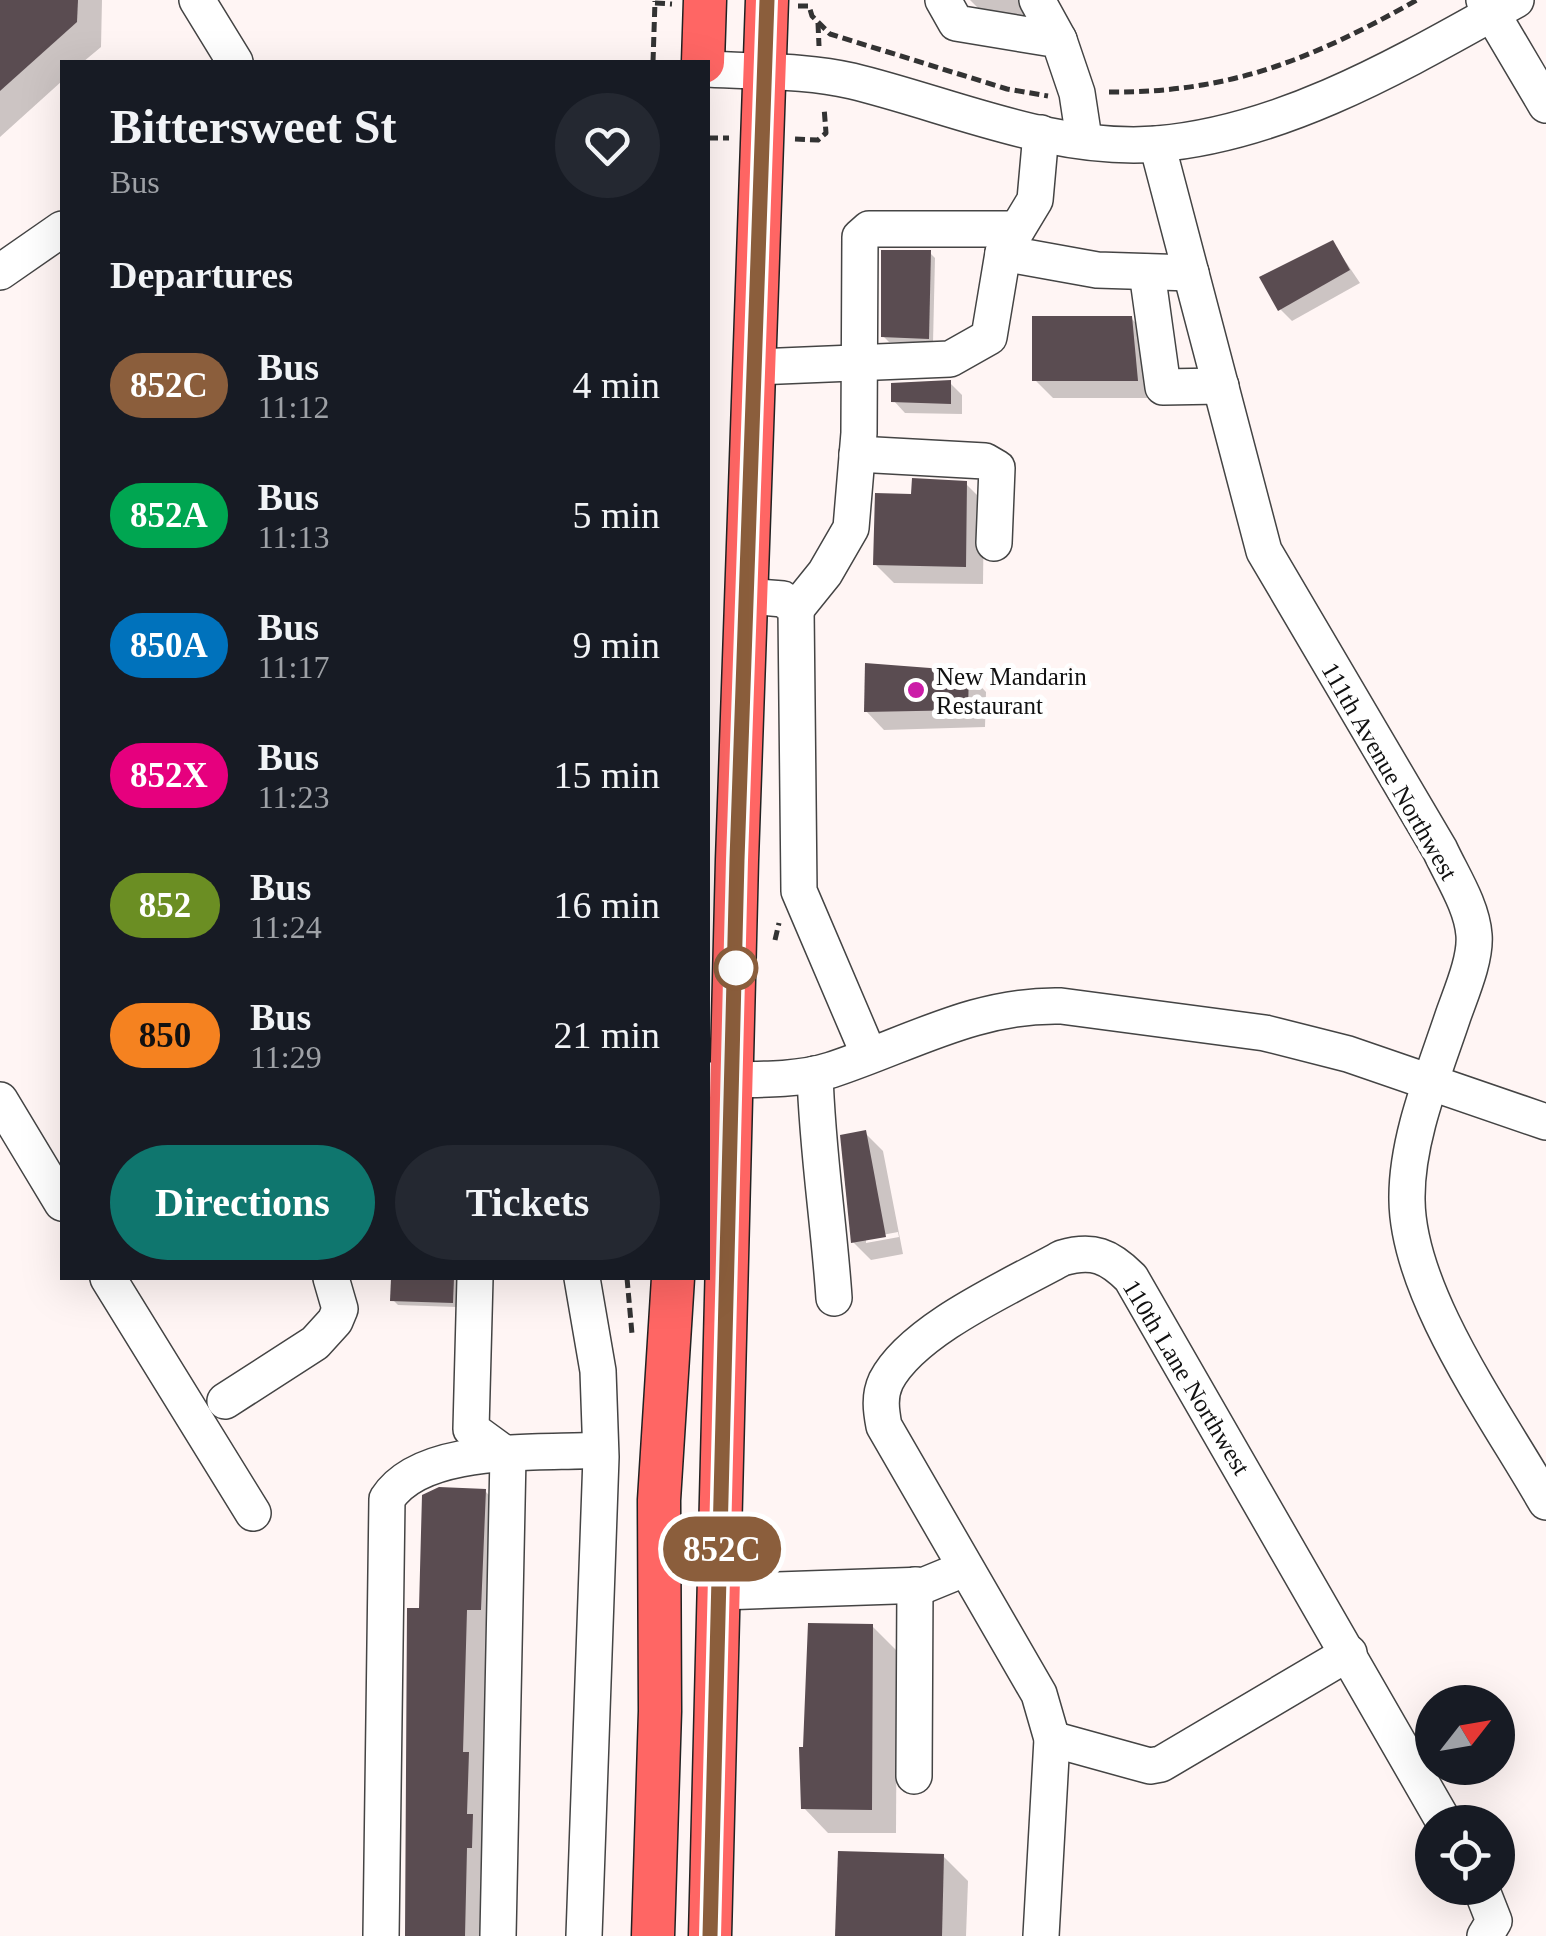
<!DOCTYPE html>
<html lang="en">
<head>
<meta charset="utf-8">
<style>
	:root { --surface:#171b24; --page:#242831; --text:#f1f3f6; --muted:#9ea1a6; --accent:#0f766e }
	body { margin:0; font-family:"Times New Roman",serif; background:var(--page); color:var(--text); height:100vh; display:flex; flex-direction:column; font-size:38px; white-space:nowrap }
	* { box-sizing:border-box; margin:0 }
	p { font-size:32px; color:var(--muted) }
	.icon { flex:none; width:55px; height:55px; fill:none; stroke:currentColor; stroke-width:2; stroke-linecap:round; stroke-linejoin:round }
	.map { position:relative; flex:1; overflow:hidden }
	.sheet { position:absolute; left:60px; top:60px; width:650px; height:1220px; display:flex; flex-direction:column; background:var(--surface); border-radius:0px; box-shadow:0 10px 40px #0002 }
	.sheet>* { flex:none }
	.badge { padding:0 20px; border-radius:32px; font-size:35px; line-height:65px }
	.needle { width:65px; rotate:59deg }
	.buttons { position:absolute; left:1415px; top:1685px; display:grid; gap:20px }
	.buttons a { display:grid; place-items:center; width:100px; height:100px; border-radius:50%; background:var(--surface); box-shadow:0 10px 40px #0002; font-size:50px }
	.map>.badge { position:absolute; translate:-50% -50%; box-shadow:0 0 0 5px #fff }
	h2 { padding:0 50px; font-size:38px; line-height:90px }
	.round { display:grid; place-items:center; flex:none; width:105px; height:105px; border-radius:52px; background:var(--page) }
	.summary { display:flex; align-items:center; justify-content:space-between; height:170px; padding:0 50px }
	h1 { font-size:48px; font-weight:800; line-height:75px }
	.action { display:flex; gap:20px; margin-top:auto; padding:20px 50px }
	.action a { flex:1; height:115px; border-radius:60px; background:var(--accent); color:#fff; font-size:40px; font-weight:800; line-height:115px; text-align:center }
	.action a+a { background:var(--page); color:var(--text) }
	ul { padding:0; list-style:none }
	li { display:flex; align-items:center; gap:30px; height:130px; padding:0 50px }
	li div { flex:1 }
	li b { display:block; font-size:38px }
	li em { font-style:normal }
	li .badge { min-width:110px; font-weight:700; text-align:center }
	.map>svg:first-child { display:block }
	.shadow { fill:#0003; fill-rule:evenodd }
	.building { fill:#5a4c51 }
	.lines { fill:none; stroke-linecap:round; stroke-linejoin:round }
	.minor-casing { stroke:#444; stroke-width:38 }
	.major-casing { stroke:#222; stroke-width:45 }
	.path { stroke:#333; stroke-width:5; stroke-dasharray:10 5; stroke-linecap:butt }
	.minor { stroke:#fff; stroke-width:35 }
	.major { stroke:#ff6664; stroke-width:42 }
	.line-casing { stroke:#fff; stroke-width:22 }
	.line { stroke:#8b5e3c; stroke-width:15 }
	.poi-dot { fill:#cc1da8; stroke:#fff; stroke-width:4 }
	.stop-dot { fill:#fff; stroke:#8b5e3c; stroke-width:5 }
	.labels { text-anchor:middle; stroke-width:10; stroke-linejoin:round; paint-order:stroke }
	.poi-label { font-size:25px; fill:#111; stroke:#fff; text-anchor:start }
	.street-label { font-size:25px; fill:#111; stroke:#fff }
</style>
</head>
<body>
<div class="map">
<svg width="1546" height="1936" viewBox="0 0 1546 1936">
	<rect width="100%" height="100%" fill="#fff5f4"/>
	<g class="shadow">
		<polygon points="0,0 102,0 101,47 83,62 62,62 62,81 0,137"/>
		<polygon points="970,0 1024,0 1040,23 997,27"/>
		<polygon points="1333,243 1360,283 1292,321 1280,309"/>
		<polygon points="930,253 935,258 933,343 889,342 883,336"/>
		<polygon points="1131,318 1149,337 1155,398 1053,398 1035,380"/>
		<polygon points="950,383 962,395 962,414 905,413 894,401"/>
		<polygon points="966,484 984,502 983,584 894,583 875,564 914,496"/>
		<polygon points="968,673 986,692 985,727 884,730 866,711"/>
		<path d="M865,1133L883,1151L903,1254L871,1260L853,1242ZM898,1232L899,1237L866,1243V1238Z"/>
		<polygon points="393,1278 459,1278 457,1307 398,1305 393,1300"/>
		<polygon points="485,1491 509,1516 489,1936 407,1936 421,1611"/>
		<polygon points="872,1626 897,1651 896,1833 828,1833 804,1808"/>
		<polygon points="943,1856 968,1881 966,1936 838,1936"/>
	</g>
	<g class="building">
		<polygon points="0,0 78,0 77,22 0,91"/>
		<polygon points="1333,240 1350,270 1278,311 1259,277"/>
		<polygon points="881,250 931,250 929,339 881,337"/>
		<polygon points="1032,316 1132,316 1138,381 1032,381"/>
		<polygon points="951,380 951,404 891,402 891,383"/>
		<polygon points="912,478 967,481 966,567 873,565 875,493 911,494"/>
		<polygon points="865,663 969,671 968,710 864,712"/>
		<polygon points="866,1130 886,1237 851,1243 840,1135"/>
		<polygon points="391,1278 454,1278 453,1303 390,1301"/>
		<polygon points="439,1487 486,1489 481,1610 467,1610 463,1752 469,1752 467,1814 473,1814 472,1848 467,1848 465,1936 405,1936 407,1608 419,1608 422,1495"/>
		<polygon points="808,1623 873,1624 872,1810 801,1809 799,1747 803,1747"/>
		<polygon points="838,1851 944,1854 942,1936 835,1936"/>
	</g>
	<g class="lines">
		<defs>
			<g id="minor">
				<polyline points="197,0 235,62"/>
				<polyline points="943,0 956,23 1059,40 1077,93 1084,139"/>
				<polyline points="1037,0 1059,40"/>
				<polyline points="1484,0 1546,105"/>
				<path d="M708,69C755,72 805,70 852,81C951,105 1053,152 1157,144C1286,133 1406,61 1516,0"/>
				<path d="M1157,144L1264,551L1440,850C1452,876 1472,906 1474,935C1476,959 1461,993 1453,1016C1434,1073 1406,1139 1407,1200C1408,1296 1499,1419 1546,1502"/>
				<polyline points="1003,253 1097,270 1191,273"/>
				<polyline points="0,272 62,229"/>
				<polyline points="1147,272 1163,387 1221,386"/>
				<polyline points="755,367 950,359 989,337 1003,253 1035,200 1041,133"/>
				<polyline points="857,454 985,461 997,468 994,543"/>
				<polyline points="748,596 783,599 796,609 799,891 869,1055"/>
				<polyline points="796,609 825,573 851,528 859,433 860,237 869,229 1017,229"/>
				<path d="M815,1074C817,1149 829,1223 834,1298"/>
				<path d="M708,1080C747,1079 794,1082 831,1070C910,1044 976,1004 1061,1006L1265,1033L1348,1054L1546,1122"/>
				<polyline points="0,1100 62,1203"/>
				<polyline points="108,1278 253,1513"/>
				<polyline points="475,1278 471,1429 508,1456 498,1936"/>
				<polyline points="582,1278 598,1371 601,1457 584,1936"/>
				<polyline points="225,1401 315,1343 335,1321 340,1309 331,1278"/>
				<polyline points="721,1592 925,1585 964,1569"/>
				<polyline points="1052,1739 1150,1766 1161,1764 1349,1653"/>
				<polyline points="914,1776 915,1585"/>
				<polyline points="1481,1888 1494,1921 1485,1936"/>
				<path d="M381,1936L387,1499C422,1444 539,1454 600,1450"/>
				<path d="M1041,1936L1052,1739L1039,1694L884,1426C881,1410 879,1396 886,1381C913,1329 1012,1286 1062,1258C1093,1249 1109,1256 1131,1278L1444,1822"/>
			</g>
			<g id="major">
				<polyline points="703,62 705,0"/>
				<polyline points="653,1936 660,1711 659,1500 673,1278"/>
				<polyline points="710,1936 737,860 767,0"/>
			</g>
		</defs>
		<use href="#minor" class="minor-casing"/>
		<use href="#major" class="major-casing"/>
		<g class="path">
			<polyline points="655,3 672,4"/>
			<polyline points="798,6 809,6 812,16 830,34 1007,89 1048,96"/>
			<polyline points="818,23 819,46"/>
			<polyline points="653,62 655,1"/>
			<path d="M1109,92C1231,93 1312,59 1417,0"/>
			<polyline points="708,138 729,138"/>
			<polyline points="795,139 818,140 826,133 824,107"/>
			<polyline points="775,940 779,923"/>
			<polyline points="627,1278 632,1334"/>
		</g>
		<use href="#minor" class="minor"/>
		<use href="#major" class="major"/>
	</g>
	<g class="lines">
		<defs>
			<polyline id="line" points="710,1936 737,860 767,0"/>
		</defs>
		<use href="#line" class="line-casing"/>
		<use href="#line" class="line"/>
	</g>
	<circle class="poi-dot" cx="916" cy="690" r="10"/>
	<circle class="stop-dot" cx="736" cy="968" r="20"/>
	<g class="labels">
		<g class="poi-label">
			<text x="936" y="685">New Mandarin<tspan x="936" dy="29">Restaurant</tspan></text>
		</g>
		<g class="street-label">
			<text transform="translate(1390 771) rotate(60)" y="9">111th Avenue Northwest</text>
			<text transform="translate(1187 1377) rotate(59)" y="9">110th Lane Northwest</text>
		</g>
	</g>
</svg>
<div class="buttons">
<a><svg class="needle" viewBox="-14 -14 28 28"><path d="M0-13l5 13h-10z" fill="#e53935"/><path d="M0 13l5-13h-10z" fill="#9ea1a6"/></svg></a>
<a><svg class="icon" aria-label="locate" viewBox="0 0 24 24"><circle cx="12" cy="12" r="6"/><path d="M12 2v4M12 18v4M2 12h4M18 12h4"/></svg></a>
</div>
<b class="badge" style="left:722px;top:1549px;background:#8b5e3c;color:#fff">852C</b>
<section class="sheet">
<div class="summary"><div><h1>Bittersweet St</h1><p>Bus</p></div><a class="round"><svg class="icon" aria-label="heart" viewBox="0 0 24 24"><path d="M12 20l-8-8c-3-5 5-10 8-4 3-6 11-1 8 4z"/></svg></a></div>
<h2>Departures</h2>
<ul>
<li><span class="badge" style="background:#8b5e3c;color:#fff">852C</span><div><b>Bus</b><p>11:12</p></div><em>4 min</em></li>
<li><span class="badge" style="background:#00a651;color:#fff">852A</span><div><b>Bus</b><p>11:13</p></div><em>5 min</em></li>
<li><span class="badge" style="background:#0072bc;color:#fff">850A</span><div><b>Bus</b><p>11:17</p></div><em>9 min</em></li>
<li><span class="badge" style="background:#e6007e;color:#fff">852X</span><div><b>Bus</b><p>11:23</p></div><em>15 min</em></li>
<li><span class="badge" style="background:#6b8e23;color:#fff">852</span><div><b>Bus</b><p>11:24</p></div><em>16 min</em></li>
<li><span class="badge" style="background:#f58220;color:#111">850</span><div><b>Bus</b><p>11:29</p></div><em>21 min</em></li>
</ul>
<div class="action"><a>Directions</a><a>Tickets</a></div>
</section>
</div>
</body>
</html>
